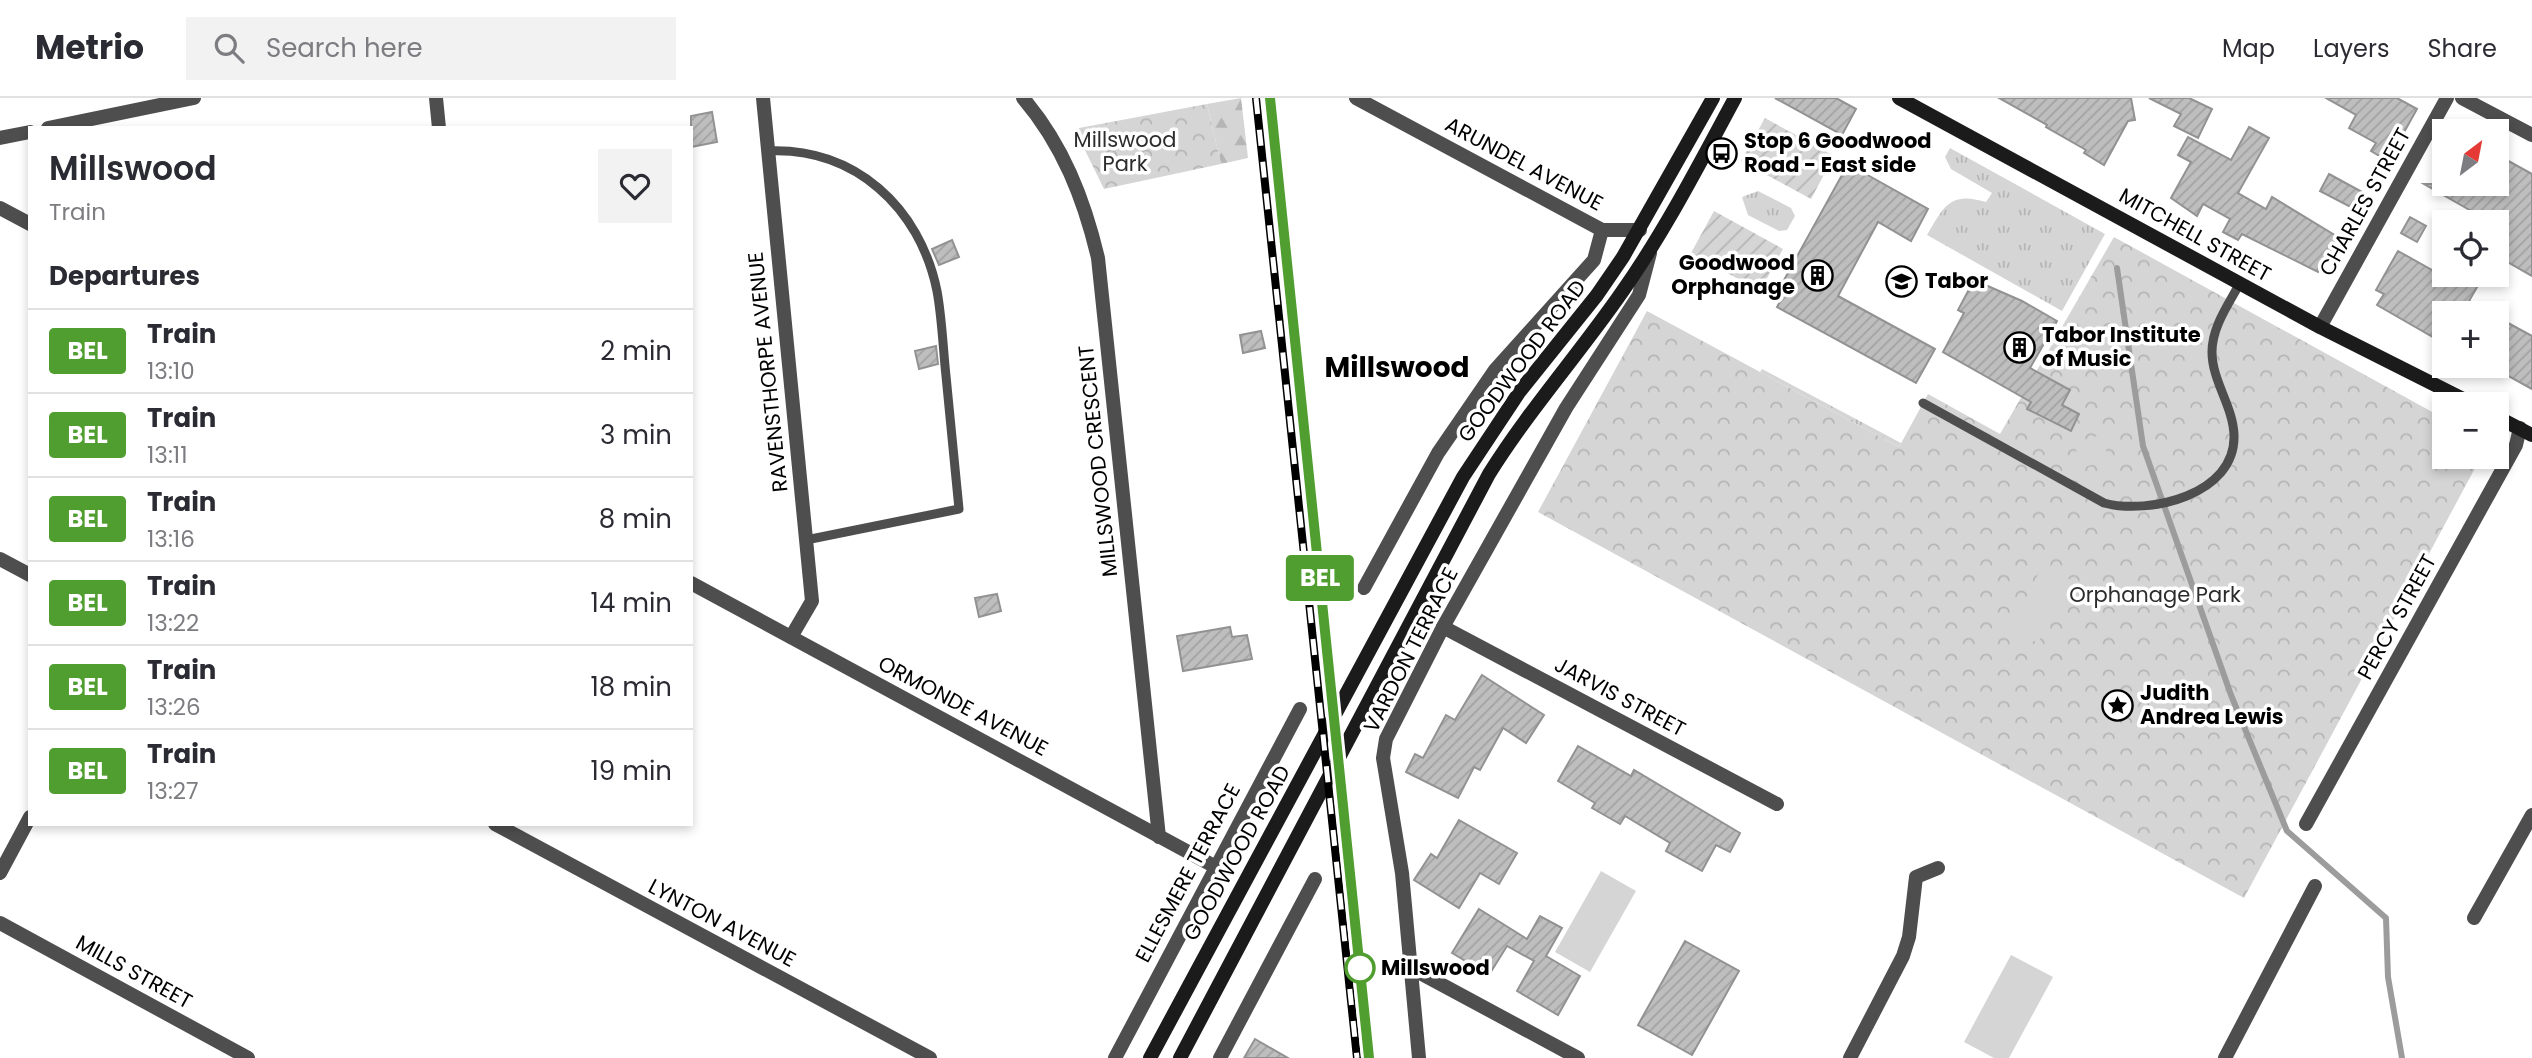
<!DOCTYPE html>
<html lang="en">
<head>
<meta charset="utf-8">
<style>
	:root { --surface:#fff; --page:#f2f2f3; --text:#2b2b33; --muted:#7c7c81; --line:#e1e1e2 }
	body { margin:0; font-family:Poppins,sans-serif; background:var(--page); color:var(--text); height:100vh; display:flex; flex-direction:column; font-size:26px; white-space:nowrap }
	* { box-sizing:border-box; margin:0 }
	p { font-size:23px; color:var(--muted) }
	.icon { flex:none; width:38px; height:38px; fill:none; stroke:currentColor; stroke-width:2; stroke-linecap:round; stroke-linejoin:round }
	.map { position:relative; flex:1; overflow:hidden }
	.drawer { position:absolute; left:28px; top:28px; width:665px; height:700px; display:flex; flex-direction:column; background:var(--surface); border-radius:0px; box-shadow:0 4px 10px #0003 }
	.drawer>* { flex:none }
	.badge { padding:0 14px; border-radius:5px; font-size:24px; line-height:46px }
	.needle { width:46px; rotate:32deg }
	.tools { position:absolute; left:2432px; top:21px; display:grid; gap:14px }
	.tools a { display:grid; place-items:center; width:77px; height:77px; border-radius:0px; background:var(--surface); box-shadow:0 4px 10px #0003; font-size:35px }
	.map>.badge { position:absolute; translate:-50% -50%; box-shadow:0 0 0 4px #fff }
	h2 { padding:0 21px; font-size:26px; line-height:63px }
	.round { display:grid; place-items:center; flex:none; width:74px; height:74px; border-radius:0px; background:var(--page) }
	.summary { display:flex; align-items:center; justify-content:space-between; height:119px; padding:0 21px }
	h1 { font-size:33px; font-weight:600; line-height:52px }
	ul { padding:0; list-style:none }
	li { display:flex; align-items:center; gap:21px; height:84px; padding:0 21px; border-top:2px solid var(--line) }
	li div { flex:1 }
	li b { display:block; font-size:26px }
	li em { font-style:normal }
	li .badge { min-width:77px; font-weight:700; text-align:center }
	header { display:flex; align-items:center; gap:42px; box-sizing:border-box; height:98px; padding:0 35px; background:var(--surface); border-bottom:2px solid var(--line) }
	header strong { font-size:33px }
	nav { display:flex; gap:38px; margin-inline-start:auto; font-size:24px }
	.search { width:490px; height:63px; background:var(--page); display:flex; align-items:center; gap:18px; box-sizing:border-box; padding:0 24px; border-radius:0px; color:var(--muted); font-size:26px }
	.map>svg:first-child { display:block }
	.grass { fill:url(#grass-tufts) }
	.forest { fill:url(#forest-firs) }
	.park { fill:url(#park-crowns) }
	.garden { fill:url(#garden-furrows) }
	.pitch { fill:#d5d5d5 }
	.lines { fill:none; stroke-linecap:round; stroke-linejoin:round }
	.stream { stroke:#9c9c9c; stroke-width:6 }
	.building { fill:url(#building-hatch); stroke:#929292; stroke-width:2 }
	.lane { stroke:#4e4e4e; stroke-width:9 }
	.street { stroke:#4e4e4e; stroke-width:14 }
	.secondary { stroke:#1b1b1b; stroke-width:14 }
	.rail-casing { stroke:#000; stroke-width:8 }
	.rail { stroke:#fff; stroke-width:5; stroke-dasharray:16; stroke-linecap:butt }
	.line-casing { stroke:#fff; stroke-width:16 }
	.line { stroke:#509e2f; stroke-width:10 }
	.stop-dot { fill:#fff; stroke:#509e2f; stroke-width:3.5 }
	.labels { text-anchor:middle; stroke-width:7; stroke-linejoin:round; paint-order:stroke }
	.park-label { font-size:21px; fill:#2c2c2c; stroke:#fff }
	.poi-label { font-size:21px; font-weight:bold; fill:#000; stroke:#fff; text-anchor:start }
	.street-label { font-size:21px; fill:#000; stroke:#fff }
	.stop-label { font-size:21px; font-weight:bold; fill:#000; stroke:#fff; text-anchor:start }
	.district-label { font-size:28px; font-weight:bold; fill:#000; stroke:#fff }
</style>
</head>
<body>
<header>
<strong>Metrio</strong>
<div class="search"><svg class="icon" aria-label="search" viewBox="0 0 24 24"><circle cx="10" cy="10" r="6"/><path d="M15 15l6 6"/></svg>Search here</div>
<nav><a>Map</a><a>Layers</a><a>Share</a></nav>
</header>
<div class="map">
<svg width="2532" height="960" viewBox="0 0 2532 960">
	<defs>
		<pattern id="grass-tufts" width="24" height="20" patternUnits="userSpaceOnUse" patternTransform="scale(1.75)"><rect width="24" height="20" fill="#d5d5d5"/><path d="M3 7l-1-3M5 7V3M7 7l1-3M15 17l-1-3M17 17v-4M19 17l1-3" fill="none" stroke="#b5b5b5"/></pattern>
		<pattern id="forest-firs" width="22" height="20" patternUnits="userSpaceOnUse" patternTransform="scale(1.75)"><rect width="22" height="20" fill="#d5d5d5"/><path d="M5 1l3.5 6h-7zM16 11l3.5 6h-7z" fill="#b5b5b5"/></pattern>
		<pattern id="park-crowns" width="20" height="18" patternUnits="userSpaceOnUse" patternTransform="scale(1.75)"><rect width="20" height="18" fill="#d5d5d5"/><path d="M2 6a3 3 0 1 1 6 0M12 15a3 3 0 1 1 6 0" fill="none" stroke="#b5b5b5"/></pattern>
		<pattern id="garden-furrows" width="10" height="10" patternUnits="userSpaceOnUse" patternTransform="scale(1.75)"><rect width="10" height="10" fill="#d5d5d5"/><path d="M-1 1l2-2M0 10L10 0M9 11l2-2" fill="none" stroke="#b5b5b5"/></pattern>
		<pattern id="building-hatch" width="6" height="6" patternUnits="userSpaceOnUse" patternTransform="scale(1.75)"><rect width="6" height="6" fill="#bebebe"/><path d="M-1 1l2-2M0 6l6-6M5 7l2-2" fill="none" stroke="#a2a2a2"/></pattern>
	</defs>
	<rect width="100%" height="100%" fill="#fff"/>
	<g class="grass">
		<path d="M1950,50L2105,136L2062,213L1927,137C1944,108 1950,93 1986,104L1992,95L1951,71L1945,59Z"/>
		<polygon points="1758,93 1791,110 1795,118 1787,132 1779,133 1748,117 1742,99"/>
		<polygon points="1762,271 1901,345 1899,349 1760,274"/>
	</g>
	<polygon class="forest" points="1241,0 1248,60 1221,66 1207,6"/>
	<g class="park">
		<polygon points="1207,6 1221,66 1104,91 1077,36 1079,30"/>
		<polygon points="2114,139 2445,321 2445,359 2481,359 2244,800 1538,414 1647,213 1899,349 1928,296 2000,336"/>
	</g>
	<g class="garden">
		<polygon points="1765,20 1834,58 1811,101 1741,63"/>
		<polygon points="1714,113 1783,151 1760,193 1691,155"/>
	</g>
	<g class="pitch">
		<polygon points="2101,337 2109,361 2082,370 2074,345"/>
		<polygon points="2043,467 2071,482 2038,545 2010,530"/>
		<polygon points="1601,773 1636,793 1590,874 1555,854"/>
		<polygon points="2011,857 2053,879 2009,960 1994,960 1964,944"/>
	</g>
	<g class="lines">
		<polyline class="stream" points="2117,170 2143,348 2231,597 2287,733 2386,820 2388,879 2402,960"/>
	</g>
	<g class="building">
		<polygon points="1775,0 1836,0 1856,11 1842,37"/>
		<polygon points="1999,0 2131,0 2135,22 2128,23 2104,67 2084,55 2086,52 2046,29 2047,27"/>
		<polygon points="2149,0 2189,0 2212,11 2198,40 2174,28 2181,16"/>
		<polygon points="2326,0 2397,0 2417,11 2388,63 2371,53 2376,45 2349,30 2356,17"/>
		<polygon points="712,14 717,44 691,49 691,18"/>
		<polygon points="2249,29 2269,40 2238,95 2266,111 2272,99 2338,139 2318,174 2242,136 2238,142 2223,134 2230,121 2203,106 2197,118 2171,100 2191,64 2178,57 2188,39 2231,62"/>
		<polygon points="2503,60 2532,76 2532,178 2497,158 2497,124 2467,124 2473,114 2424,86 2497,86 2497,70"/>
		<polygon points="1848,66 1928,111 1911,143 1878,124 1838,198 1935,251 1916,285 1777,209 1790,185 1784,182"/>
		<polygon points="2329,76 2373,100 2364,116 2320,93"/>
		<polygon points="2410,119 2426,128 2417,144 2401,135"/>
		<polygon points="952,142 959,159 939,167 932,151"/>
		<polygon points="2398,153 2441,177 2484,177 2469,203 2491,215 2445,215 2445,246 2377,207 2384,196 2376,192"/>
		<polygon points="1974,182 2022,203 2057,223 2030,270 2070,292 2062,307 2079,316 2071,333 2027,311 2031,304 1943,254 1964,215 1958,212"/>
		<polygon points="2497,219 2532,238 2532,291 2492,269 2497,268"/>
		<polygon points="1261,233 1265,250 1243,255 1240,237"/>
		<polygon points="936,248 938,266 919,271 915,253"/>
		<polygon points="997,496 1001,513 979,519 975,500"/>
		<polygon points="1230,529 1232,539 1247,537 1252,561 1183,573 1177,538"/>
		<polygon points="1482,577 1544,617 1526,645 1503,630 1480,672 1474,669 1458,700 1406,674 1415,656 1423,660 1446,617 1455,622"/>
		<polygon points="1578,648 1631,678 1634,672 1740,735 1730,754 1716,747 1702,773 1666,753 1670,745 1625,718 1620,726 1592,710 1595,705 1558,683"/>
		<polygon points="1459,722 1517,755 1499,786 1480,775 1459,810 1414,782 1431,756 1437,760"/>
		<polygon points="1479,811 1527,841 1540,818 1562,830 1546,858 1580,878 1558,917 1517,893 1534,863 1507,848 1489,877 1452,855"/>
		<polygon points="1685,843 1739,873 1692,957 1638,927"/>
		<polygon points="1255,941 1288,960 1244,960"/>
	</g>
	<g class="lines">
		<g class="lane">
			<path d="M768,53C854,49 920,109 937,193C942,220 943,250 946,278C950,322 955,366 959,411L806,442"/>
			<path d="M1923,305L2104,405C2149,417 2236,397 2234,337C2233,308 2212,283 2212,254C2212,229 2228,207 2240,185"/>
		</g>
		<g class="street">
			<polyline points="436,0 439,30"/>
			<polyline points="763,0 812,503 791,539"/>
			<path d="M1023,0C1063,47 1084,101 1098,160L1159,739"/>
			<polyline points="1356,0 1602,132 1640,132"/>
			<polyline points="2462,0 2532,37"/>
			<polyline points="48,30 194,0"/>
			<polyline points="0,40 30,34"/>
			<polyline points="0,110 30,126"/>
			<polyline points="2320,229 2447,0"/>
			<polyline points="0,461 30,477"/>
			<polyline points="691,485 1214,768"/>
			<polyline points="1364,490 1438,355 1495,272 1594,162 1602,132"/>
			<polyline points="1443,529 1777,706"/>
			<polyline points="495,726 930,960"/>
			<polyline points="2306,726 2516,347 2520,330"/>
			<polyline points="0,775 30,719"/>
			<polyline points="2474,820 2532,717"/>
			<polyline points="0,825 248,960"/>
			<polyline points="1409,869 1578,960"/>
			<polyline points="1115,960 1300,611"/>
			<polyline points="1220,960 1315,781"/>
			<polyline points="1419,960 1402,775 1383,660 1386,641 1443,529 1566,310 1639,197 1650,155"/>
			<polyline points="1850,960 1903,858 1909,839 1916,779 1938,770"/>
			<polyline points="2225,960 2315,788"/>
		</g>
		<g class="secondary">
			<polyline points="1899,0 2320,229 2473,306"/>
			<polyline points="2497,319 2532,337"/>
			<polyline points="1150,960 1463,379 1520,293 1597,197 1623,159 1713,0"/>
			<path d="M1180,960L1489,376C1529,312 1579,256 1622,194C1665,133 1700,65 1735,0"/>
		</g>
		<defs>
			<g id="rail">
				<polyline points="1256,0 1357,960"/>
				<polyline points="1270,0 1369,960"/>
			</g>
		</defs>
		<use href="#rail" class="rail-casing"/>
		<use href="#rail" class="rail"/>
	</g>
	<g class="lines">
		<defs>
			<polyline id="line" points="1270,0 1369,960"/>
		</defs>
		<use href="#line" class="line-casing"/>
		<use href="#line" class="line"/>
	</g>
	<defs>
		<symbol id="bus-ring" viewBox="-11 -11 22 22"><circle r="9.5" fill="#fff" stroke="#000" stroke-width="1.5"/><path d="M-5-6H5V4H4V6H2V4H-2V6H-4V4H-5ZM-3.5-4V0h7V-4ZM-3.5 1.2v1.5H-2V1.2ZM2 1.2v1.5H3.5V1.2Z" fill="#000"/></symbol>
		<symbol id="building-ring" viewBox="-11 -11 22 22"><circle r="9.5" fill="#fff" stroke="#000" stroke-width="1.5"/><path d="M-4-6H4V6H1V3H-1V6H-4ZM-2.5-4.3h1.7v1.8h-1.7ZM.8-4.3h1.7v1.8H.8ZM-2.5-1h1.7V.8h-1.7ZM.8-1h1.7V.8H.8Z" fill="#000"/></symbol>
		<symbol id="university-ring" viewBox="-11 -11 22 22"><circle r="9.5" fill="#fff" stroke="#000" stroke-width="1.5"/><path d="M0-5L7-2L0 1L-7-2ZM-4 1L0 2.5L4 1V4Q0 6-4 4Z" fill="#000"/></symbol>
		<symbol id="sight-ring" viewBox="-11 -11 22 22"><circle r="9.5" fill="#fff" stroke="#000" stroke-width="1.5"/><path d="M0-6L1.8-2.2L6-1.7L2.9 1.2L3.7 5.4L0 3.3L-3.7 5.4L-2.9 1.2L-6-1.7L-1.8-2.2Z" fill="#000"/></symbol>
	</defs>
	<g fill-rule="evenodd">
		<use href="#bus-ring" x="1704" y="38" width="35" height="35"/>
		<use href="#building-ring" x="1800" y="160" width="35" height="35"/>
		<use href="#university-ring" x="1884" y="166" width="35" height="35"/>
		<use href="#building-ring" x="2002" y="232" width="35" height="35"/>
		<use href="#sight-ring" x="2100" y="590" width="35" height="35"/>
	</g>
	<circle class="stop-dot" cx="1360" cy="870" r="14"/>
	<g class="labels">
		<g class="park-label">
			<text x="1125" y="49">Millswood<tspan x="1125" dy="24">Park</tspan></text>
			<text x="2155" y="504">Orphanage Park</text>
		</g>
		<g class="poi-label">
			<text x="1744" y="50">Stop 6 Goodwood<tspan x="1744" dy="24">Road - East side</tspan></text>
			<text x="1795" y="172" text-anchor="end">Goodwood<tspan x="1795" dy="24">Orphanage</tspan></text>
			<text x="1925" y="190">Tabor</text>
			<text x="2042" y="244">Tabor Institute<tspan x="2042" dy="24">of Music</tspan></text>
			<text x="2140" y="602">Judith<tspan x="2140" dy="24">Andrea Lewis</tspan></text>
		</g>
		<g class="street-label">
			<text transform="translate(1524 66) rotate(28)" y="7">ARUNDEL AVENUE</text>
			<text transform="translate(2365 104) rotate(-61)" y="7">CHARLES STREET</text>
			<text transform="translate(2195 137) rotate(29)" y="7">MITCHELL STREET</text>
			<text transform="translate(1522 263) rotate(-53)" y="7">GOODWOOD ROAD</text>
			<text transform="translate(768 274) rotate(-96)" y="7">RAVENSTHORPE AVENUE</text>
			<text transform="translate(1098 363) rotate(-96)" y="7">MILLSWOOD CRESCENT</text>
			<text transform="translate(2397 519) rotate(-61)" y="7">PERCY STREET</text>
			<text transform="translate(1411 552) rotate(-63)" y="7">VARDON TERRACE</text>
			<text transform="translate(1620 599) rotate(28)" y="7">JARVIS STREET</text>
			<text transform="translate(963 608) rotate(28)" y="7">ORMONDE AVENUE</text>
			<text transform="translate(1237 755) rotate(-61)" y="7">GOODWOOD ROAD</text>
			<text transform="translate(1188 775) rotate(-62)" y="7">ELLESMERE TERRACE</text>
			<text transform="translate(722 825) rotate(28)" y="7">LYNTON AVENUE</text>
			<text transform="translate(134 874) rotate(29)" y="7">MILLS STREET</text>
		</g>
		<g class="stop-label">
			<text x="1381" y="877">Millswood</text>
		</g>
		<g class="district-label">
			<text x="1397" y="279">Millswood</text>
		</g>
	</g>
</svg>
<div class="tools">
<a><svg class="needle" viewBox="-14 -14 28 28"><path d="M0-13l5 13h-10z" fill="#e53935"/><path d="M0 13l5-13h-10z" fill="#7c7c81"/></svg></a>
<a><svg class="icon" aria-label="locate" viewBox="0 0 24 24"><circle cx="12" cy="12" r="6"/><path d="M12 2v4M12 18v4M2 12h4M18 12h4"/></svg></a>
<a>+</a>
<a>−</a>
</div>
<b class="badge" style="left:1320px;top:480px;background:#509e2f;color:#fff">BEL</b>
<section class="drawer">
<div class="summary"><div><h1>Millswood</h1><p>Train</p></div><a class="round"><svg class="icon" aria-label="heart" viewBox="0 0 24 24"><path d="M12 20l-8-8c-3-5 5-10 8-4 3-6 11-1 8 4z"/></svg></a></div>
<h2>Departures</h2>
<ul>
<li><span class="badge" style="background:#509e2f;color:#fff">BEL</span><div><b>Train</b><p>13:10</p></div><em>2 min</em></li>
<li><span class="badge" style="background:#509e2f;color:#fff">BEL</span><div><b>Train</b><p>13:11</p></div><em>3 min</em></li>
<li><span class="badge" style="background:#509e2f;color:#fff">BEL</span><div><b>Train</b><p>13:16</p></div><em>8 min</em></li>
<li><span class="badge" style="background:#509e2f;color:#fff">BEL</span><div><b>Train</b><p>13:22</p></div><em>14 min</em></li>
<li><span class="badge" style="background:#509e2f;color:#fff">BEL</span><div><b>Train</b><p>13:26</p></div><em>18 min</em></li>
<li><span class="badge" style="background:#509e2f;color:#fff">BEL</span><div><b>Train</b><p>13:27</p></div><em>19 min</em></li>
</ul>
</section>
</div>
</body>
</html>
